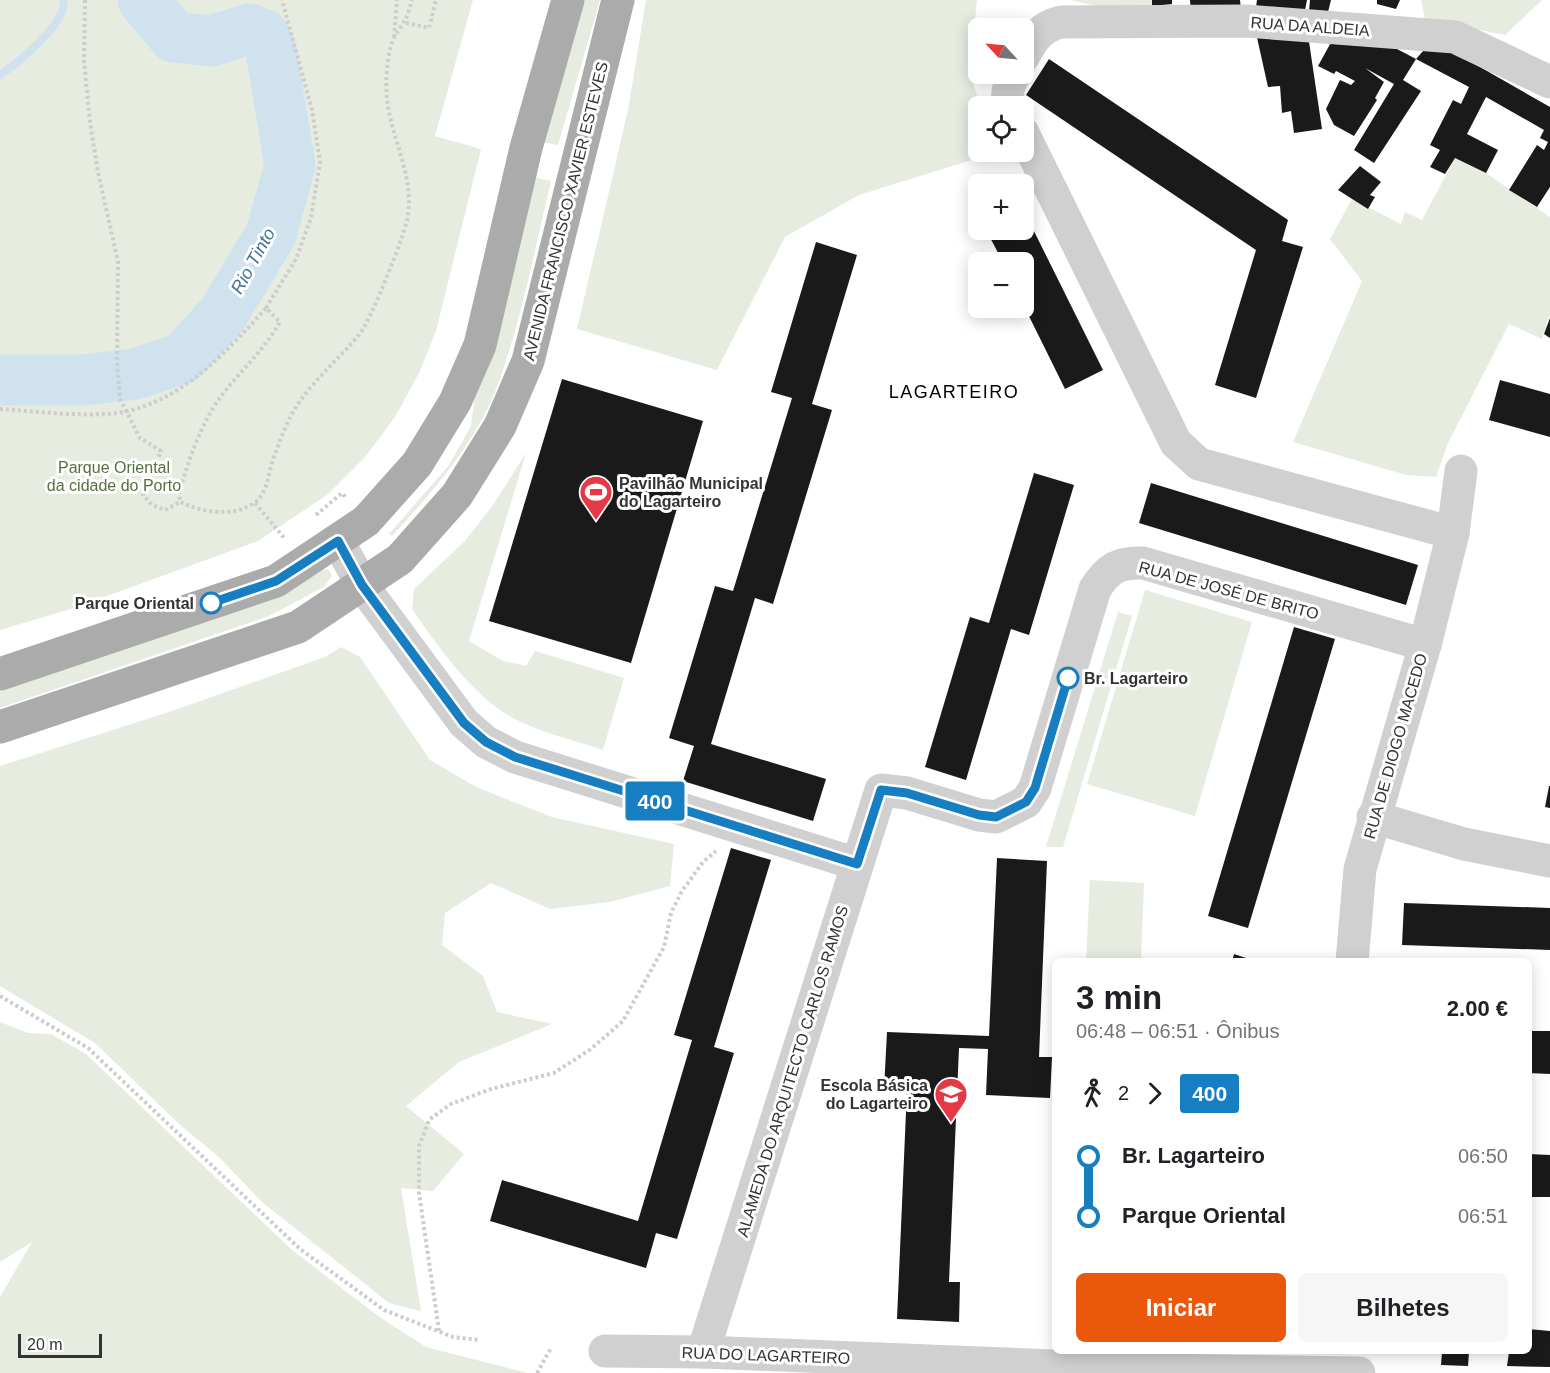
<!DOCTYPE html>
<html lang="pt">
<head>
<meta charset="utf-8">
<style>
	:root { --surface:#fff; --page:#f6f6f6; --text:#202124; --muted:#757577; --accent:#ea580c }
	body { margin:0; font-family:Arial,sans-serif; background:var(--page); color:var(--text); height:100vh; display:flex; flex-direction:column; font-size:22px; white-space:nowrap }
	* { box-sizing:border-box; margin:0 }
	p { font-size:20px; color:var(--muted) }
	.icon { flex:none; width:33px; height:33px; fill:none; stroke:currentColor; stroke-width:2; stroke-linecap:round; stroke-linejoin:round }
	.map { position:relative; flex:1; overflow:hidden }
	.details { position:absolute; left:1052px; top:958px; width:480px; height:396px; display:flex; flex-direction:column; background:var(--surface); border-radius:9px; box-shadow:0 3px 15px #0003 }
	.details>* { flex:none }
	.badge { padding:0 12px; border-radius:4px; font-size:21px; line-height:39px }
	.needle { width:39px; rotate:296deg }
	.tools { position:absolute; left:968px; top:18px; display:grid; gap:12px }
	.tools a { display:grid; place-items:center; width:66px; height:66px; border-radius:9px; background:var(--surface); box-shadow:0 3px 15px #0003; font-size:30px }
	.scale { position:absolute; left:18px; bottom:15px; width:84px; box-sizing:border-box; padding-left:6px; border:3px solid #333; border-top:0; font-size:16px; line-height:21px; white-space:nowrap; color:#333; -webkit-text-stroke:4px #fff; paint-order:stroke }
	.map>.badge { position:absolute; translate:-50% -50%; box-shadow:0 0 0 3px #fff }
	.legs { display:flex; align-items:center; gap:9px; height:66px; padding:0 24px; font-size:20px }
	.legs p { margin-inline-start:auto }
	.headline { display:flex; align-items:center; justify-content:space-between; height:102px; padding:0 24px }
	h1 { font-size:33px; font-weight:800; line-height:45px }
	.button { display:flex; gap:12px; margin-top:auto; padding:12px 24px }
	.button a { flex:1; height:69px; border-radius:9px; background:var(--accent); color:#fff; font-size:24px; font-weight:800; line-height:69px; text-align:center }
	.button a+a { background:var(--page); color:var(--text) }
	ul { padding:0 24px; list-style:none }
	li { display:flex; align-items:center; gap:21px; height:60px; font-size:22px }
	li i { display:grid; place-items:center; width:9px; height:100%; margin:0 8px; background:currentColor }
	li i::after { content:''; width:15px; height:15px; margin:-8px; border:4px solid; border-radius:50%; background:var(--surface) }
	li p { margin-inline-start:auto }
	li:first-child i { background:linear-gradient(#0000 50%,currentColor 0) }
	li:last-child i { background:linear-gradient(currentColor 50%,#0000 0) }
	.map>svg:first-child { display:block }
	.green { fill:#e6ecdf }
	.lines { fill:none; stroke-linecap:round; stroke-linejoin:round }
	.stream { stroke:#cfe2ee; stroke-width:8 }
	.river { stroke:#cfe2ee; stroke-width:51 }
	.building { fill:#1a1a1a }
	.path { stroke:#cdcdcd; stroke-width:4; stroke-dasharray:3 3; stroke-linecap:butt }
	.minor { stroke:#d0d0d0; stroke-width:33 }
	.major { stroke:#ababab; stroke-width:33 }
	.line-1-casing { stroke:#fff; stroke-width:14 }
	.line-1 { stroke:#187ec2; stroke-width:9 }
	.stop-1-dot { fill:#fff; stroke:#187ec2; stroke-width:3 }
	.labels { text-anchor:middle; stroke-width:6; stroke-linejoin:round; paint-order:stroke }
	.street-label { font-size:16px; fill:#333; stroke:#fff }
	.park-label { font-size:16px; fill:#56703f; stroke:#fff }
	.poi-label { font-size:16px; font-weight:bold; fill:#333; stroke:#fff; text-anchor:start }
	.stop-label { font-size:16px; font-weight:bold; fill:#333; stroke:#fff; text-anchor:end }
	.water-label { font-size:18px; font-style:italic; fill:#3f7597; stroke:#fff }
	.neighbourhood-label { font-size:18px; letter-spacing:1.5px; fill:#000; stroke:#fff }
</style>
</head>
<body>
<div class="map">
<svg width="1550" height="1373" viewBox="0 0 1550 1373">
	<rect width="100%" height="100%" fill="#fff"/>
	<g class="green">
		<polygon points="0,0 473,0 435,136 481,149 436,331 419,373 395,417 366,456 327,495 258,541 74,608 0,630"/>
		<polygon points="582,0 600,0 558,145 542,142"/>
		<polygon points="646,0 977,0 970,72 980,106 978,106 978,152 994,153 859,195 785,237 717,370 577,329 628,110"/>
		<polygon points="1070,0 1172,0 1172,8 1117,11"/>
		<polygon points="1421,0 1542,0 1505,35 1425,19"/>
		<polygon points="1455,158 1486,173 1550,217 1550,314 1542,339 1509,324 1447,445 1436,477 1406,475 1293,442 1362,281 1330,239 1352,199 1401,224 1405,212 1422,220"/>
		<path d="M534,177L551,181C535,248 522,318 498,384C478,440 432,493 392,536L389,534L449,465L471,426L476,386Z"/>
		<path d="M526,453L469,641L503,661L526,666L535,651L624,678L603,750C573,740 539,732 511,717C473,696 436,644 412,609L414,589L465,541L493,505Z"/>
		<polygon points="322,569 329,570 332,576 324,587 269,616 0,708 0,691 267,599"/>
		<polygon points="1145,590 1252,622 1195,816 1087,784"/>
		<polygon points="1118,612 1132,616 1063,847 1046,847"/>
		<polygon points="341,647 360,657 430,760 476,787 552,817 674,844 670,886 610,902 550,909 491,883 445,913 442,945 483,976 497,1012 552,1024 459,1062 406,1106 464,1154 433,1191 401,1188 421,1311 389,1303 262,1202 219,1157 179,1124 95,1043 0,986 0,766 172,711 325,657"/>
		<polygon points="1090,880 1144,883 1141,961 1086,961"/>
		<polygon points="0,1022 28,1033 51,1034 86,1054 292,1250 378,1316 426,1347 527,1373 0,1373 0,1297 32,1242 0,1262"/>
	</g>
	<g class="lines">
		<path class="stream" d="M0,75C20,61 65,25 64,0"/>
		<polyline class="river" points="0,380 83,380 135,374 183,358 223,314 271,234 290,165 271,51 264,35 249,29 211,41 174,37 143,0"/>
	</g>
	<g class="building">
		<polygon points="1152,0 1172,0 1172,4 1152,6"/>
		<polygon points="1190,0 1240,0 1241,9 1191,11"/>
		<polygon points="1257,0 1307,0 1305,10 1256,7"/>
		<polygon points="1310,0 1331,0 1328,12 1309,11"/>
		<polygon points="1377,0 1400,0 1396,9 1377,4"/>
		<polygon points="1256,33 1308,35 1322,129 1294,133 1291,111 1282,113 1280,86 1268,87"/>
		<polygon points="1334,37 1380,40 1416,59 1403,80 1421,91 1374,163 1354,150 1394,84 1365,68 1384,82 1375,98 1377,100 1354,136 1334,125 1326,109 1340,80 1351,85 1355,81 1336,71 1334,74 1318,66"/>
		<polygon points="1445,47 1550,107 1550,187 1537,207 1509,190 1537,145 1544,150 1548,142 1540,138 1544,130 1486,97 1467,134 1498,150 1486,173 1455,158 1445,174 1430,167 1440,150 1430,145 1453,100 1461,104 1469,87 1416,59 1424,50"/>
		<polygon points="1049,59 1288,220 1282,241 1303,247 1256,398 1215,385 1256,250 1026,95"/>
		<polygon points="1360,166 1381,182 1370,195 1375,197 1368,209 1338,190"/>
		<polygon points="1023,209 1103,370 1065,389 1023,304 1023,262 1003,262 986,230 1023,230"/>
		<polygon points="816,242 857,255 812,404 832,410 773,604 755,598 711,744 826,779 813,821 683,781 694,746 669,738 715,586 733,591 792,398 771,392"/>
		<polygon points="1550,318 1550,338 1544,334"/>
		<polygon points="562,379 703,421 631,663 489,621"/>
		<polygon points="1500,380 1550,394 1550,437 1489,420"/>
		<polygon points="1034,473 1074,485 1029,635 1011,629 966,780 925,767 970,617 989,623"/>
		<polygon points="1151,483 1418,565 1406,605 1139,523"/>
		<polygon points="1294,627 1335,639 1248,928 1208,916"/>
		<polygon points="1549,786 1550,786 1550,808 1545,807"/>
		<polygon points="731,848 771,860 714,1047 734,1053 677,1239 656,1233 646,1268 490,1221 502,1180 638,1221 692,1040 674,1035"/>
		<polygon points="997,858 1047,861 1039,1057 1052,1057 1050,1098 986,1095 988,1049 959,1048 949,1282 960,1282 959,1322 897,1319 907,1089 884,1089 887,1032 989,1036"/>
		<polygon points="1404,903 1550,908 1550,950 1402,945"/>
		<polygon points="1234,954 1255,961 1255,962 1232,962"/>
		<polygon points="1528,1031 1550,1031 1550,1074 1528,1073"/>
		<polygon points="1528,1154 1550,1155 1550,1197 1528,1197"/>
		<polygon points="1528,1329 1550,1331 1550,1367 1507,1366 1509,1352 1528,1352"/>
		<polygon points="1442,1352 1469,1352 1468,1366 1441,1365"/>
	</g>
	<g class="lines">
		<g class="path">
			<polyline points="85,0 84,61 90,122 98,172 118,262 117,362 120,399 140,438 161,451 143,495 152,505 165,510 180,502"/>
			<polyline points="406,23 429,28 436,0"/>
			<polyline points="394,37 397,0"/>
			<polyline points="266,308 296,259 311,218 320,162 312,110 282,0"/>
			<path d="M0,409C35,411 71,416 106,414C174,410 223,356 266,308L280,322C265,349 241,370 222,395C200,424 190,458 179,492L180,502C202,512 232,518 254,503C269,493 268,470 275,454C280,440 286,425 293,412C311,381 339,360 361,332C371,319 406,233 408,215C414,175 391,138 387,99C385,84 387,48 395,36C405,20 407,20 412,0"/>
			<polyline points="255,503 285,539"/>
			<polyline points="316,515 342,493 346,498"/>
			<polyline points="0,996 88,1048 300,1249 384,1310 453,1337 480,1340"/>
			<polyline points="439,1331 419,1193 419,1146 429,1120 451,1104 491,1089 554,1073 591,1049 623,1021 664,947 671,913 682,891 703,862 716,851"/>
			<polyline points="537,1373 551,1348"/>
		</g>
		<g class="minor">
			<path d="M1023,57C1033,39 1040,27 1061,22L1246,21L1455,37L1550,82"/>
			<path d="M1010,106C1005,96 1009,84 1015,74"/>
			<polyline points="1023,133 1176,443 1199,464 1453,533"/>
			<polyline points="338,541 362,585 464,723 486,742 515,757 857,864"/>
			<polyline points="1373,817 1464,844 1550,861"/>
			<polyline points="1352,962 1360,869 1425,645 1453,533 1461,471"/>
			<polyline points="605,1351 703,1352 1157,1370 1359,1373"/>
			<path d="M703,1352L881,790L907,793L979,815L996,817L1026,802L1035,788L1095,589C1108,568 1119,562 1143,563L1425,645"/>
		</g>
		<g class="major">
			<polyline points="0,674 276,581 366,521 417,464 455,402 480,345 526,148 568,0"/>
			<polyline points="0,727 298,627 400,559 457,495 500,426 528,361 618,0"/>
		</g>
	</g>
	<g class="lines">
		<defs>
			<polyline id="line-1" points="211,603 276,581 338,541 362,585 464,723 486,742 515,757 857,864 881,790 907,793 979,815 996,817 1026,802 1035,788 1068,678"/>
		</defs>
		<use href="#line-1" class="line-1-casing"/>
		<use href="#line-1" class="line-1"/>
	</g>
	<defs>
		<symbol id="stadium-pin" viewBox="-11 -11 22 30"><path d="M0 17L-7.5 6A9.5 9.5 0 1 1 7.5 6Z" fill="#e63946" stroke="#fff"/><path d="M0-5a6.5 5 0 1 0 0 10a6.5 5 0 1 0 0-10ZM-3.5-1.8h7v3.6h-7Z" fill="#fff"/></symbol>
		<symbol id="school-pin" viewBox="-11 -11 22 30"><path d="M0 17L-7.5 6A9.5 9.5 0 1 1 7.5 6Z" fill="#e63946" stroke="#fff"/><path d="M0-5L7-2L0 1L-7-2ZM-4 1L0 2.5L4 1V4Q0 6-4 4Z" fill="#fff"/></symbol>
	</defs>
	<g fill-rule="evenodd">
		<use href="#stadium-pin" x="577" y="473" width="38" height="52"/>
		<use href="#school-pin" x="932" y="1075" width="38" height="52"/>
	</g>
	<g class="stop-1-dot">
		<circle cx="211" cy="603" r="10"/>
		<circle cx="1068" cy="678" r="10"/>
	</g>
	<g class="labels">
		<g class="street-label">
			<text transform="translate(1310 26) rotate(4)" y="6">RUA DA ALDEIA</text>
			<text transform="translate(565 211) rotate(-76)" y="6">AVENIDA FRANCISCO XAVIER ESTEVES</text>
			<text transform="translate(1229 590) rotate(15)" y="6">RUA DE JOSÉ DE BRITO</text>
			<text transform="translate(1395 746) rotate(-74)" y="6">RUA DE DIOGO MACEDO</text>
			<text transform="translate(792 1071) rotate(-73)" y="6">ALAMEDA DO ARQUITECTO CARLOS RAMOS</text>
			<text transform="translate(766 1355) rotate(2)" y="6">RUA DO LAGARTEIRO</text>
		</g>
		<g class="park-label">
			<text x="114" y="473">Parque Oriental<tspan x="114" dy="18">da cidade do Porto</tspan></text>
		</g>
		<g class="poi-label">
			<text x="619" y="489">Pavilhão Municipal<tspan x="619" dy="18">do Lagarteiro</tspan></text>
			<text x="928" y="1091" text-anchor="end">Escola Básica<tspan x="928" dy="18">do Lagarteiro</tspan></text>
		</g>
		<g class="stop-label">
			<text x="194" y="609">Parque Oriental</text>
			<text x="1084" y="684" text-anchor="start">Br. Lagarteiro</text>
		</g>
		<g class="water-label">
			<text transform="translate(253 261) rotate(-61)" y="6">Rio Tinto</text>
		</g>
		<g class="neighbourhood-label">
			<text x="954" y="398">LAGARTEIRO</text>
		</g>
	</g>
</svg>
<div class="tools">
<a><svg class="needle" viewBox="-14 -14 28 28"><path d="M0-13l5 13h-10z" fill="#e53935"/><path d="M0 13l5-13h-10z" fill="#757577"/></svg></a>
<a><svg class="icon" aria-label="locate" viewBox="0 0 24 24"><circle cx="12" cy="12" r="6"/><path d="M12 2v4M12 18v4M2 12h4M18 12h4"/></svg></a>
<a>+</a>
<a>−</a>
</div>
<div class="scale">20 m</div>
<b class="badge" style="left:655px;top:801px;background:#187ec2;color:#fff">400</b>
<section class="details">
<div class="headline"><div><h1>3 min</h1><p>06:48 – 06:51 · Ônibus</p></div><b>2.00 €</b></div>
<div class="legs"><svg class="icon" aria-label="walk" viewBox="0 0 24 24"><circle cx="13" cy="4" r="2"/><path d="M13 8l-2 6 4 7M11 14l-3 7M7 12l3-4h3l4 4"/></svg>2<svg class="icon" aria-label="forward" viewBox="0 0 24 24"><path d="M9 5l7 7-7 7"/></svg><b class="badge" style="background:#187ec2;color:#fff">400</b></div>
<ul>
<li><i style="color:#187ec2"></i><b>Br. Lagarteiro</b><p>06:50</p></li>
<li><i style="color:#187ec2"></i><b>Parque Oriental</b><p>06:51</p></li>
</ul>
<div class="button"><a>Iniciar</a><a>Bilhetes</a></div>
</section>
</div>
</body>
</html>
